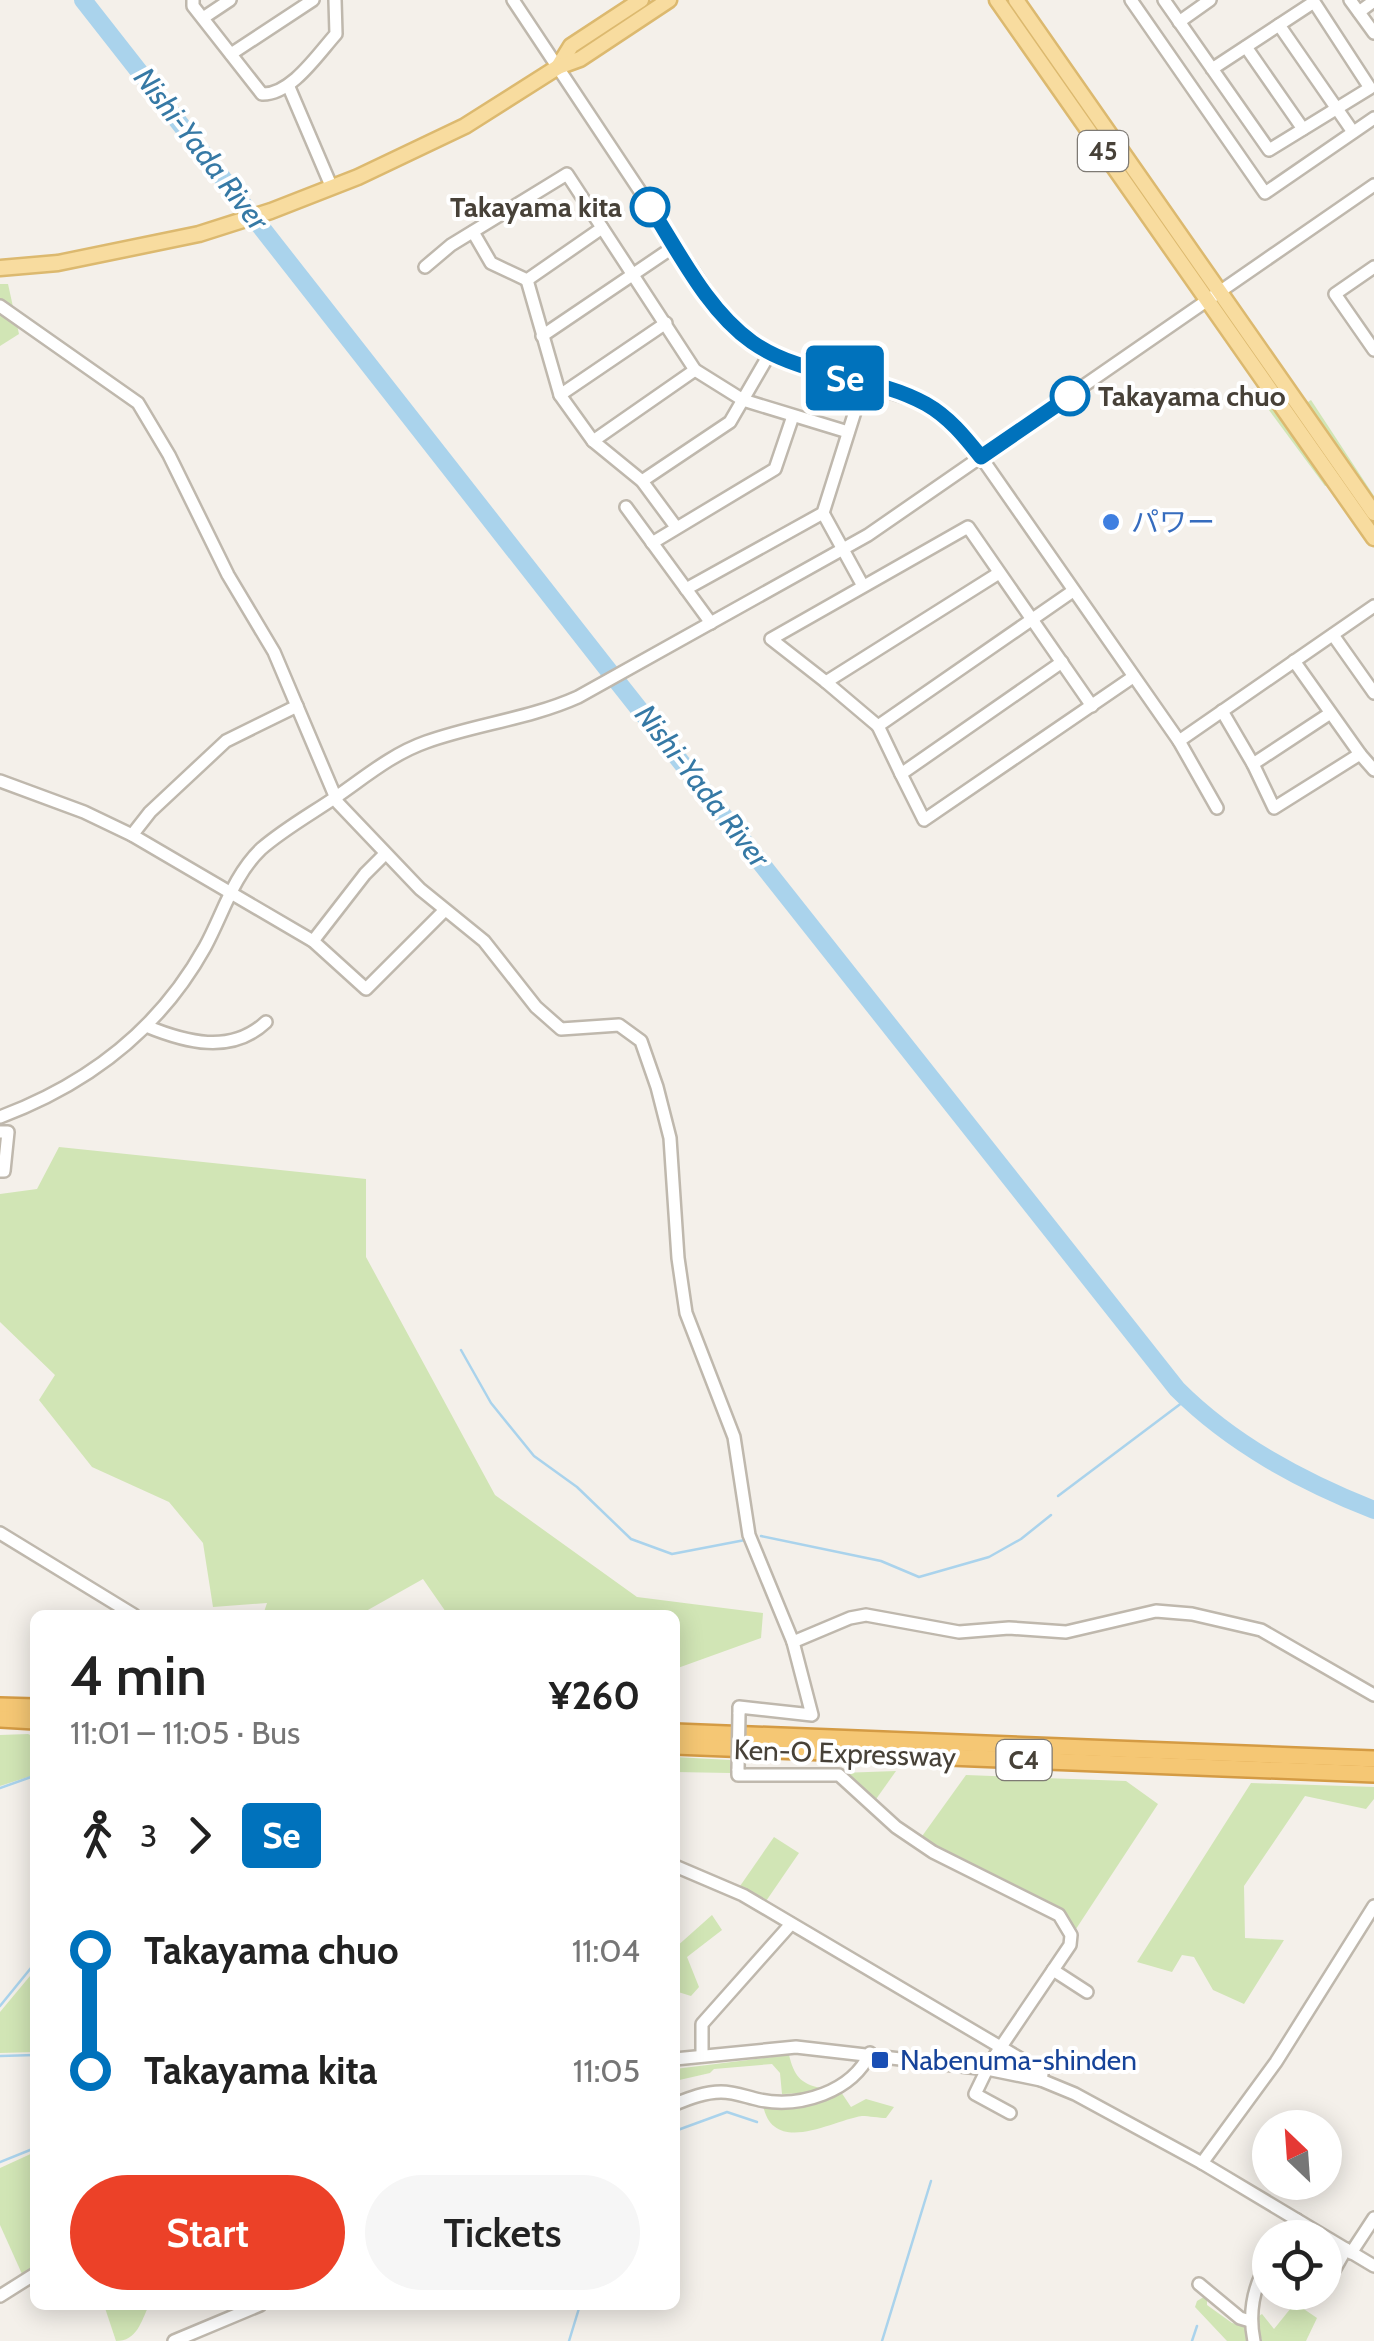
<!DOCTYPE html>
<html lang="en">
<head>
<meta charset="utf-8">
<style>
	:root { --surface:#fff; --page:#f6f6f6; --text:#222; --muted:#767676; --accent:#ec4128 }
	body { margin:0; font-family:Cabin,"Noto Sans JP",sans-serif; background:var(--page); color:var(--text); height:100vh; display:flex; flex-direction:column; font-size:38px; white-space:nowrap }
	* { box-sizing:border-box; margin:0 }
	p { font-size:32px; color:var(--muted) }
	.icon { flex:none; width:55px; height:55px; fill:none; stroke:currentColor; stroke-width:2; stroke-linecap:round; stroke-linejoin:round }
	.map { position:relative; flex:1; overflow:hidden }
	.panel { position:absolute; left:30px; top:1610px; width:650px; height:700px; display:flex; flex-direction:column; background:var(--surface); border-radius:15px; box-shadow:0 5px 25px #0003 }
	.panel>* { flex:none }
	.badge { padding:0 20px; border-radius:8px; font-size:35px; line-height:65px }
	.needle { width:65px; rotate:335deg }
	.fabs { position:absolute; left:1252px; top:2110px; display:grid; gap:20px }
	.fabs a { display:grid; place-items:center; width:90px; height:90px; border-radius:50%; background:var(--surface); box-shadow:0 5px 25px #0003; font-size:50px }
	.map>.badge { position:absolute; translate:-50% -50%; box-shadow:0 0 0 5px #fff }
	.legs { display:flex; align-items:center; gap:15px; height:110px; padding:0 40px; font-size:32px }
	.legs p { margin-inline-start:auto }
	.overview { display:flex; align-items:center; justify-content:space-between; height:170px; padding:0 40px }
	h1 { font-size:55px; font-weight:600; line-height:75px }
	.primary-button { display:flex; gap:20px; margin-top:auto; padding:20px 40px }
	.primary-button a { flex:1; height:115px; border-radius:60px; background:var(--accent); color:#fff; font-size:40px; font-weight:600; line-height:115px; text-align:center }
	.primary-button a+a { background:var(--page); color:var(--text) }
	ul { padding:0 40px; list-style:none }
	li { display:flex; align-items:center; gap:35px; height:120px; font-size:38px }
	li i { display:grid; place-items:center; width:15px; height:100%; margin:0 12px; background:currentColor }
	li i::after { content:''; width:25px; height:25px; margin:-12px; border:8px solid; border-radius:50%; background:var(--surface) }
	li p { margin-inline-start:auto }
	li:first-child i { background:linear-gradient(#0000 50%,currentColor 0) }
	li:last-child i { background:linear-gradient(currentColor 50%,#0000 0) }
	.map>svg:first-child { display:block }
	.green { fill:#d1e5b5 }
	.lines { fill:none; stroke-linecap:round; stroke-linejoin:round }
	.stream { stroke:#aad3ec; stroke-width:2.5 }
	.river { stroke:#aad3ec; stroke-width:18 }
	.minor-casing { stroke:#bfb8ad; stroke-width:16 }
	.major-casing { stroke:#dcb96f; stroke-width:19 }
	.highway-casing { stroke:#d49b44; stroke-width:20 }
	.minor { stroke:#fff; stroke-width:11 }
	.major { stroke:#f8dc9f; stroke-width:14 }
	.highway { stroke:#f5c774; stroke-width:15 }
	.minor-bridge-casing { stroke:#bfb8ad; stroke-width:16; stroke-linecap:butt }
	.minor-bridge { stroke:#fff; stroke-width:11 }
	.line-1-casing { stroke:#fff; stroke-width:22 }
	.line-1 { stroke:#0072bc; stroke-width:15 }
	.stop-1-dot { fill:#fff; stroke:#0072bc; stroke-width:5 }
	.shop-dot { fill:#3f7fe0; stroke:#fff; stroke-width:4 }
	.transit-dot { fill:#1a4fb4; stroke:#fff; stroke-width:4 }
	.labels { text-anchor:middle; stroke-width:8; stroke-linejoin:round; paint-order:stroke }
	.shield { fill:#fff; stroke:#7e7a74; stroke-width:2.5 }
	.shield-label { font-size:25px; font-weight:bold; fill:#474138 }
	.stop-label { font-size:28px; font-weight:bold; fill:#474138; stroke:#fff; text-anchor:end }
	.shop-label { font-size:28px; fill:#366cbe; stroke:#fff; text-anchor:start }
	.street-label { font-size:28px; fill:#474138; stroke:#fff }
	.transit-label { font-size:28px; fill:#164399; stroke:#fff; text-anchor:start }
	.water-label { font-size:30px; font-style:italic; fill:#3679a5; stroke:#fff }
</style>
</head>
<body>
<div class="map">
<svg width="1374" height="2341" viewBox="0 0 1374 2341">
	<rect width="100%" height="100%" fill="#f4f0ea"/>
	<g class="green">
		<polygon points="0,284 8,284 19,334 0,346"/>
		<polygon points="1269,398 1329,485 1325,486 1263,402"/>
		<polygon points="1311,400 1374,496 1374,503 1305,404"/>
		<polygon points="59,1147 366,1179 366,1257 495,1495 637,1597 763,1613 761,1638 675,1669 675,1615 448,1615 423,1579 359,1615 263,1615 267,1603 213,1607 203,1543 169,1502 92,1467 39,1400 55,1375 0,1322 0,1194 37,1189"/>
		<polygon points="28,1734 35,1737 35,1767 31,1776 0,1786 0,1735"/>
		<polygon points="675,1757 730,1760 730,1773 675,1772"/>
		<polygon points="896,1771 874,1802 840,1773"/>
		<polygon points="966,1775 1126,1781 1158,1804 1074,1932 1062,1911 920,1839"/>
		<polygon points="1251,1783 1374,1787 1374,1799 1366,1809 1305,1796 1244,1886 1245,1938 1284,1940 1244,2004 1213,1990 1194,1957 1182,1955 1172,1972 1137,1962"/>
		<polygon points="774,1837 799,1853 764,1904 738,1889"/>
		<polygon points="712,1915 722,1930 687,1957 699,1987 691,1996 675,1991 675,1948"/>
		<polygon points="35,1970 35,2052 0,2053 0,2012"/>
		<path d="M789,2055C794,2075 800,2084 821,2088L808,2093L782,2094L780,2073L772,2064L714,2069L710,2073L675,2081V2069Z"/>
		<path d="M841,2092L851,2107L866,2099L894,2107L886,2118C879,2118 869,2116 862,2116C833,2120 773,2157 763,2105Z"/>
		<polygon points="35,2152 35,2267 22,2274 0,2225 0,2168"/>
		<polygon points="1207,2295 1207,2305 1232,2323 1247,2326 1251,2341 1227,2341 1195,2307 1197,2301"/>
		<polygon points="1295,2303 1317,2318 1306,2341 1262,2341 1256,2318 1262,2314 1274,2329"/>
		<path d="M104,2305H149C141,2322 137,2341 116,2341Z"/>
	</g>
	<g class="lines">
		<g class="stream">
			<polyline points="461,1350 491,1403 534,1456 577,1487 631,1539 672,1554 745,1540"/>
			<polyline points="1058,1496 1187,1399"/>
			<polyline points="761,1536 881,1561 919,1577 989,1557 1021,1539 1051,1515"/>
			<polyline points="0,1788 31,1777"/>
			<polyline points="0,2006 35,1963"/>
			<polyline points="0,2056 35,2055"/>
			<polyline points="675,2131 727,2112 757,2122"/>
			<polyline points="0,2162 35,2148"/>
			<polyline points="569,2341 580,2305"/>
			<polyline points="882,2341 931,2181"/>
			<polyline points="1192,2341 1197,2326"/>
		</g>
		<path class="river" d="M83,0L605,666L1177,1389C1232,1444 1301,1481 1374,1510"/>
		<defs>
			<g id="minor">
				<path d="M193,0V6L262,94C291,95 318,54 336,34L335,0"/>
				<polyline points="513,0 723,316 738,332 770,353 923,403 950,422 981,457 1179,741 1374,606"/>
				<polyline points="1131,0 1265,193 1374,118"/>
				<polyline points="1164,0 1269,150 1370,88 1314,2 1212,69"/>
				<polyline points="1350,0 1374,33"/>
				<polyline points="1359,12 1374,1"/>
				<polyline points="203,18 230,0"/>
				<polyline points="1179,22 1210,0"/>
				<polyline points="1279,25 1353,132"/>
				<polyline points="1246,47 1303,129"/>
				<polyline points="231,54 313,0"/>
				<polyline points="288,85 332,188"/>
				<polyline points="473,232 491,263 527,280 602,228"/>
				<polyline points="425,267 451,245 567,174 695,370 743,400 848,432"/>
				<polyline points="1374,267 1335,294 1374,350"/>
				<polyline points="527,280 560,395 593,441 642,481 676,527"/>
				<polyline points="0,306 138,403 169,455 228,575 274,652 338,803 420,889 484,941 536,1007 561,1029 619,1025 641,1041 657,1087 670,1138 678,1258 686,1313 734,1437 749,1535 793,1642 812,1715 739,1707 739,1714"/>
				<polyline points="542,336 675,246"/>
				<polyline points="560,395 666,323"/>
				<polyline points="593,441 695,370"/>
				<polyline points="642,481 730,422 770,353"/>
				<polyline points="626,507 711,623"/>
				<polyline points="823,513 863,586"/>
				<polyline points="652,543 775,469 793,416"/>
				<polyline points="686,589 823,513 864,383"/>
				<polyline points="1333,635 1374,693"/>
				<polyline points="1062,662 901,774 924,820 1133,677"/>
				<polyline points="826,682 771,639 968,527 1092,706"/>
				<polyline points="1222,711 1253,764 1274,808 1360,754 1294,661"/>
				<polyline points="878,726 826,682 999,573"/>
				<polyline points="1179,741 1217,808"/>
				<polyline points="1360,754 1374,770"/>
				<polyline points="1253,764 1329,714"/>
				<polyline points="901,774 878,726 1073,591"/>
				<polyline points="0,781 84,812 132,835 313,941 366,989 444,911"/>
				<polyline points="132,835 150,812 226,741 297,706"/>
				<polyline points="313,941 365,874 384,855"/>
				<path d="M146,1026C185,1042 231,1055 266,1022"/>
				<path d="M0,1117C88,1084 159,1030 205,947C223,914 233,876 261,849C284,829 311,814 336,797C365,777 392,754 426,742C476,724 529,719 578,697L868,535L1374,185"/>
				<polyline points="0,1132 8,1132 4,1171 0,1171"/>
				<polyline points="0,1533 134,1615"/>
				<polyline points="793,1642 850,1618 866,1615 959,1632 1009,1628 1066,1632 1156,1611 1192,1614 1261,1630 1374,1695"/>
				<polyline points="738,1769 738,1775 839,1775 896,1827 933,1852 1059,1915 1071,1935 1070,1945 990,2063 975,2094 1010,2113"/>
				<polyline points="675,1866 743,1895 1036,2068 1042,2074 1041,2080"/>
				<polyline points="1053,1970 1087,1992"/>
				<polyline points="702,2055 702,2024 791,1924"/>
				<polyline points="675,2059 796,2047 987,2069 1041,2080 1075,2094 1202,2163 1374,2266"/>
				<path d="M675,2104C690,2098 705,2092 721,2092C735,2092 746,2097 760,2100C800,2108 852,2092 870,2053"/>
				<polyline points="1202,2163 1276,2062 1374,1906"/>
				<polyline points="1285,2238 1297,2220"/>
				<polyline points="1351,2253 1374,2218"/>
				<polyline points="1199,2284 1240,2318 1250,2321"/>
				<polyline points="1325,2286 1346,2249"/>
				<polyline points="0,2296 35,2274"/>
				<polyline points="174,2341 260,2305"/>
				<path d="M1254,2341C1248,2312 1254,2284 1270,2259"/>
			</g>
			<g id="major">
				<polyline points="997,0 1374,538"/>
				<polyline points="1016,0 1374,513"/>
				<polyline points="558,67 571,46 641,0"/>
				<polyline points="0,268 58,263 199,234 271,211 358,177 465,126 558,67 580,59 669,0"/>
			</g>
			<g id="highway">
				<polyline points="0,1706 35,1707"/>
				<polyline points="0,1719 35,1721"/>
				<polyline points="675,1732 1374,1759"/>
				<polyline points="675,1746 1374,1774"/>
			</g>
		</defs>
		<use href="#minor" class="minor-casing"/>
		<use href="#major" class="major-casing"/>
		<use href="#highway" class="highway-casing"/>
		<use href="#minor" class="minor"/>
		<use href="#major" class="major"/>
		<use href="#highway" class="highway"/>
		<defs>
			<polyline id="minor-bridge" points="738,1769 739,1714"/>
		</defs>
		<use href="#minor-bridge" class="minor-bridge-casing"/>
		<use href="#minor-bridge" class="minor-bridge"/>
	</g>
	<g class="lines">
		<defs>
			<path id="line-1" d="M650,207C679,252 707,310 752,342C803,378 872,374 926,404C949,417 965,437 981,457L1070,396"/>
		</defs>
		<use href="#line-1" class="line-1-casing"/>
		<use href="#line-1" class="line-1"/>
	</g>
	<g class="stop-1-dot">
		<circle cx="650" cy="207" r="18"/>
		<circle cx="1070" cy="396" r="18"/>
	</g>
	<circle class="shop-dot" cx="1111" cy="522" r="10"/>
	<rect class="transit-dot" x="870" y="2050" width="20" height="20" rx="5"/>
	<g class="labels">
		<g class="shield">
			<rect x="1078" y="131" width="50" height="40" rx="8"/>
			<rect x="996.5" y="1740" width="55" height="40" rx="8"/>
		</g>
		<g class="shield-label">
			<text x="1103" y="160">45</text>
			<text x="1024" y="1769">C4</text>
		</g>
		<g class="stop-label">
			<text x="622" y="217">Takayama kita</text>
			<text x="1098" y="406" text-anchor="start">Takayama chuo</text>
		</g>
		<g class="shop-label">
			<text x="1131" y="532">パワー</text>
		</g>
		<g class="street-label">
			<text transform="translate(845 1753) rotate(2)" y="10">Ken-O Expressway</text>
		</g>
		<g class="transit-label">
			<text x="900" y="2070">Nabenuma-shinden</text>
		</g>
		<g class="water-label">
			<text transform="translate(201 149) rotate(52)" y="10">Nishi-Yada River</text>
			<text transform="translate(702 786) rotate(52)" y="10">Nishi-Yada River</text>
		</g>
	</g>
</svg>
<div class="fabs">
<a><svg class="needle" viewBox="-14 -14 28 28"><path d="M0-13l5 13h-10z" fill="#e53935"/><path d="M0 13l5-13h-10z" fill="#767676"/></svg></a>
<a><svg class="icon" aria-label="locate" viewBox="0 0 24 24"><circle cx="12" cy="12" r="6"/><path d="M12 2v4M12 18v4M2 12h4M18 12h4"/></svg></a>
</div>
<b class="badge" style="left:845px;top:378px;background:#0072bc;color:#fff">Se</b>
<section class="panel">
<div class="overview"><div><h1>4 min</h1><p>11:01 – 11:05 · Bus</p></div><b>¥260</b></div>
<div class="legs"><svg class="icon" aria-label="walk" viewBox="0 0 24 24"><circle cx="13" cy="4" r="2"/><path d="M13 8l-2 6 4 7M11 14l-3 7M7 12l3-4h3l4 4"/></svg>3<svg class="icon" aria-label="forward" viewBox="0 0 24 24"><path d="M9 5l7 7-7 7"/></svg><b class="badge" style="background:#0072bc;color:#fff">Se</b></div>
<ul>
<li><i style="color:#0072bc"></i><b>Takayama chuo</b><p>11:04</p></li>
<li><i style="color:#0072bc"></i><b>Takayama kita</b><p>11:05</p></li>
</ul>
<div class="primary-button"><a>Start</a><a>Tickets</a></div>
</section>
</div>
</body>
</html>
